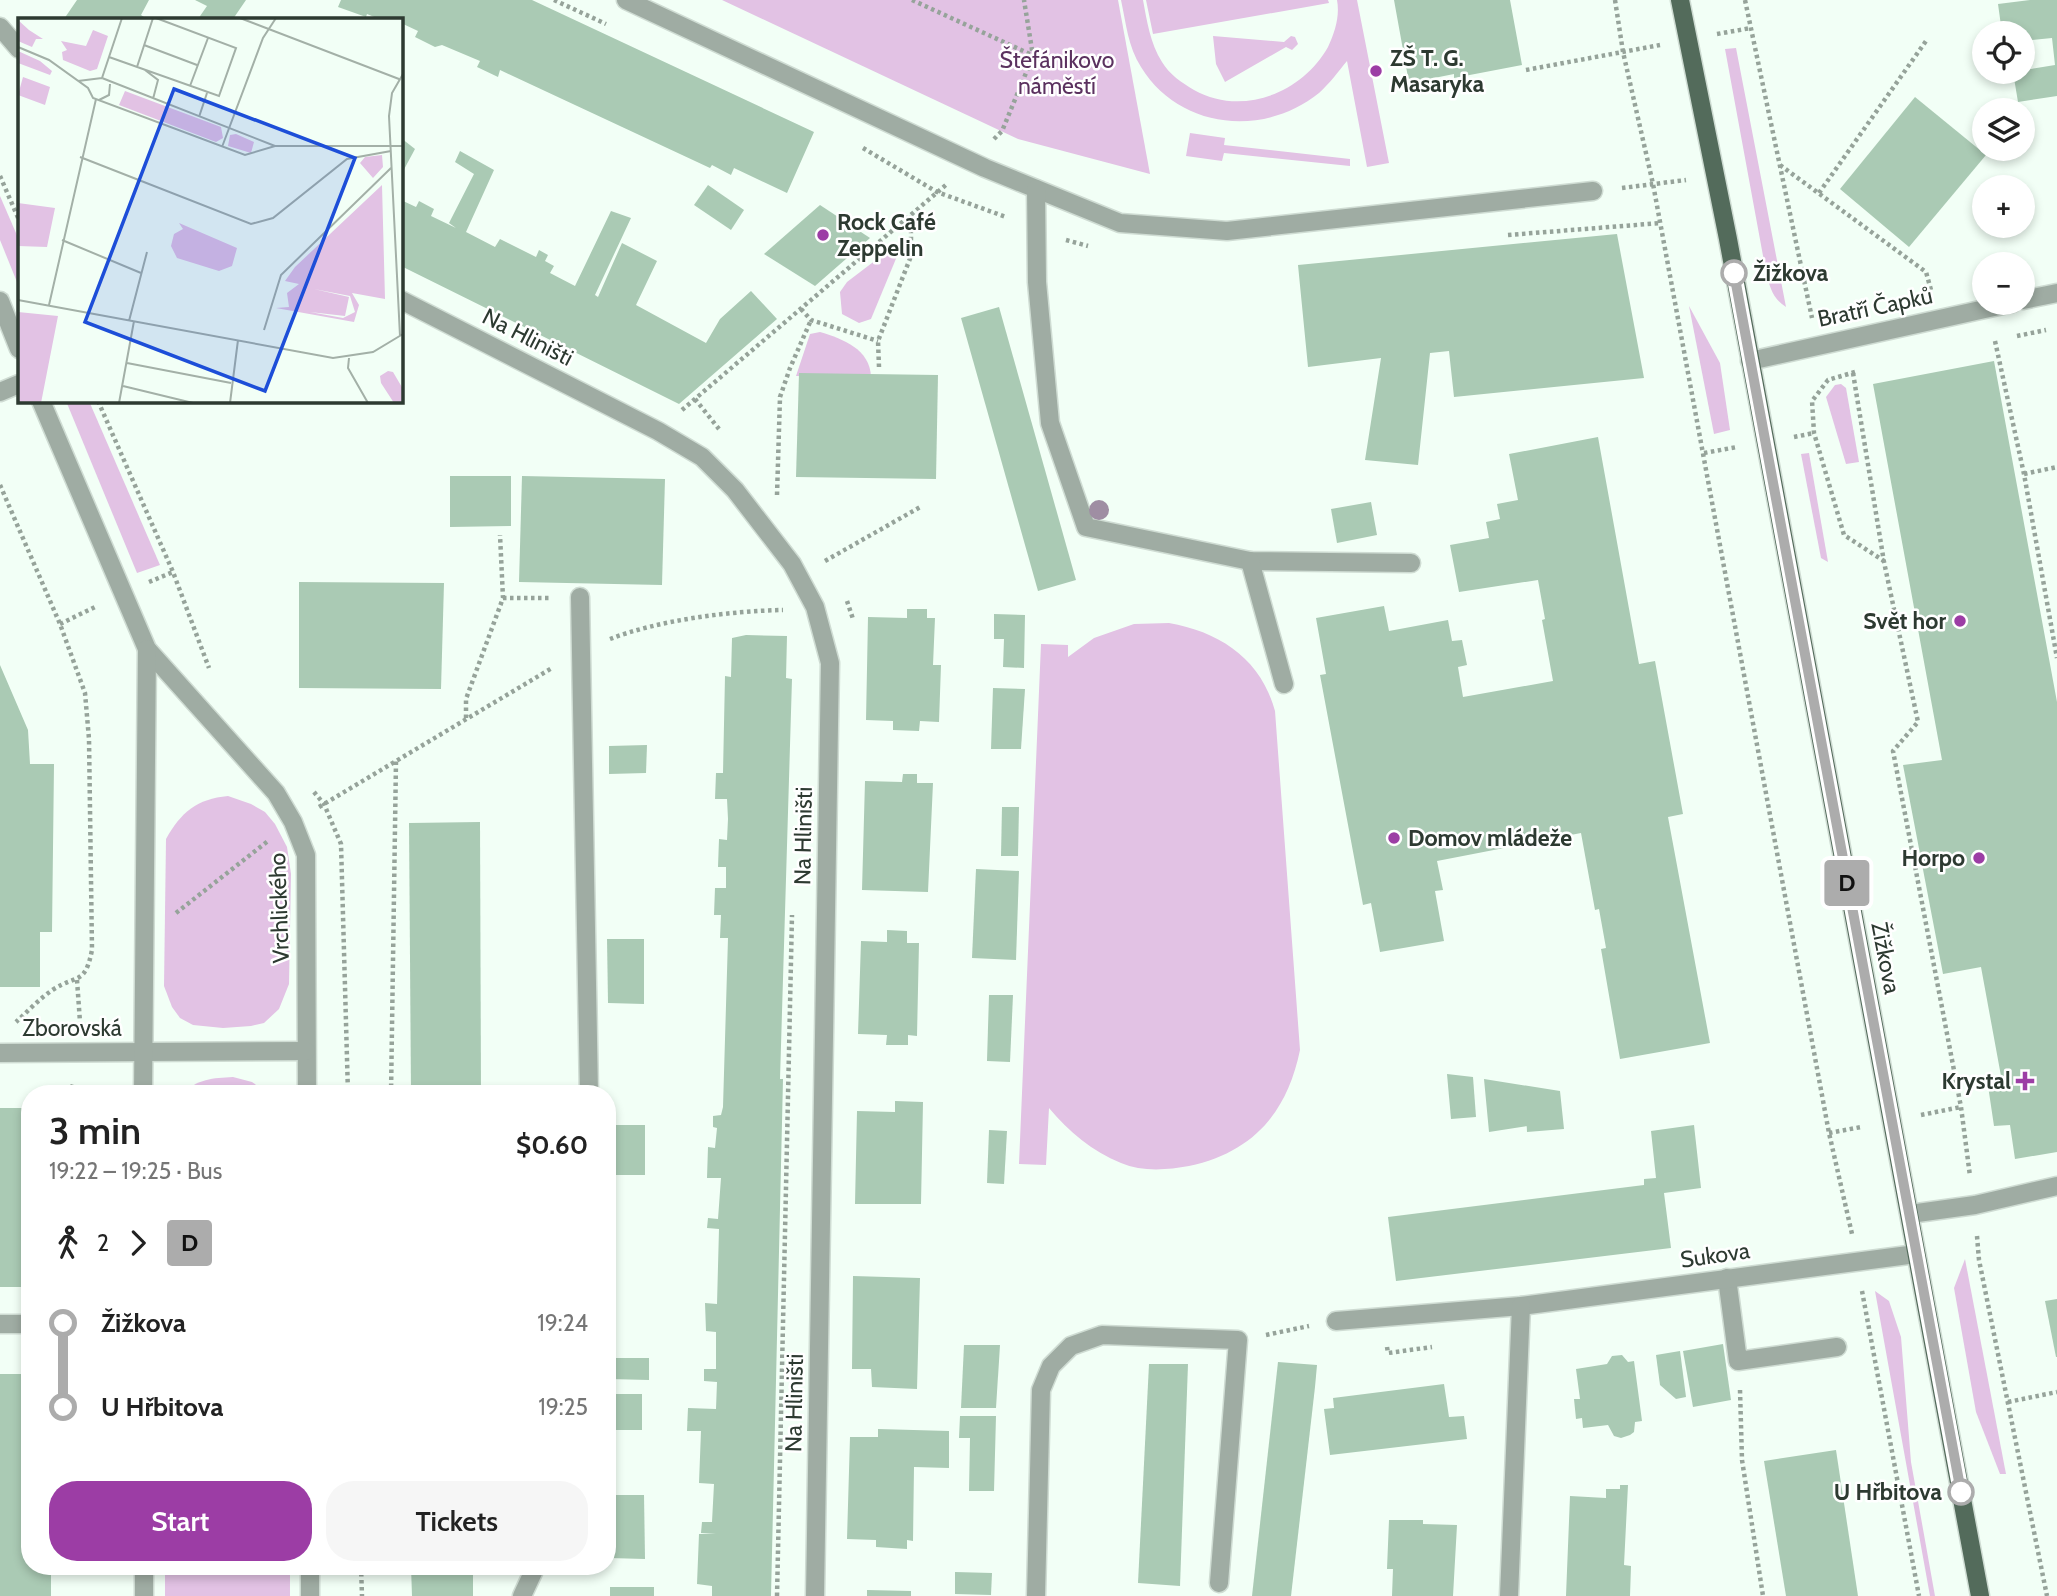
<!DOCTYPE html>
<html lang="en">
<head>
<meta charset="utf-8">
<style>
	:root { --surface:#fff; --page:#f6f6f6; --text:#222; --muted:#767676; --accent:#9c3da5 }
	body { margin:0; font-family:Cabin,sans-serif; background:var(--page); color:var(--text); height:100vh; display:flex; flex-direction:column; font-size:26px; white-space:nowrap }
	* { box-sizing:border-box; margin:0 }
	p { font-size:23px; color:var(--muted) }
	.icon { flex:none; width:38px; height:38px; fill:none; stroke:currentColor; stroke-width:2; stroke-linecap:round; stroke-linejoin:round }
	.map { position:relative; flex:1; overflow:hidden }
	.side { position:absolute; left:21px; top:1085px; width:595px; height:490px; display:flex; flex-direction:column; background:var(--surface); border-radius:28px; box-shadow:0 4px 10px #0003 }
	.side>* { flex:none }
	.badge { padding:0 14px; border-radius:5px; font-size:24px; line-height:46px }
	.tools { position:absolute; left:1972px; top:21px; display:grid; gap:14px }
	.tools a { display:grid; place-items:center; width:63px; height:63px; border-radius:50%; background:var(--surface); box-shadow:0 4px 10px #0003; font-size:35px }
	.map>.badge { position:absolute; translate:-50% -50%; box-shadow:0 0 0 4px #fff }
	.legs { display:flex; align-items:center; gap:10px; height:77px; padding:0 28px; font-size:23px }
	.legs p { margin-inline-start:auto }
	.overview { display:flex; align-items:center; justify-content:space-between; height:119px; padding:0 28px }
	h1 { font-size:38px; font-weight:600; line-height:52px }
	.button { display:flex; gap:14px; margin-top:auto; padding:14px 28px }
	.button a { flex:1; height:80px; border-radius:28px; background:var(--accent); color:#fff; font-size:28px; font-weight:600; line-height:80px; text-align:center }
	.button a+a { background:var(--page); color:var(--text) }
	ul { padding:0 28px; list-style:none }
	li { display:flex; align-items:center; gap:24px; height:84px; font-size:26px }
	li i { display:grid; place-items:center; width:10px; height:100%; margin:0 9px; background:currentColor }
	li i::after { content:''; width:18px; height:18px; margin:-9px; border:5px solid; border-radius:50%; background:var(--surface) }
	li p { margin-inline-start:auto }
	li:first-child i { background:linear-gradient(#0000 50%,currentColor 0) }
	li:last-child i { background:linear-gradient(currentColor 50%,#0000 0) }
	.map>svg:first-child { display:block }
	.green { fill:#e2c2e4 }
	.building { fill:#aacab4 }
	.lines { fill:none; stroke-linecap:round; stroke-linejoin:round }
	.minor-casing { stroke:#cfdcd3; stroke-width:21 }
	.major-casing { stroke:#cfdcd3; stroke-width:21 }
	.path { stroke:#96a39a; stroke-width:4.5; stroke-dasharray:3.5 3.5; stroke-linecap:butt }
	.minor { stroke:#9faca3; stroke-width:18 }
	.major { stroke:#536b5b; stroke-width:18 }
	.tree { fill:#9f8ea3 }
	.line-1-casing { stroke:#fff; stroke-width:16 }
	.line-1 { stroke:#acacac; stroke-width:10 }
	.poi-dot { fill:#9c3da5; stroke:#fff; stroke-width:2.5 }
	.stop-1-dot { fill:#fff; stroke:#acacac; stroke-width:3.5 }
	.labels { text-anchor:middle; stroke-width:5; stroke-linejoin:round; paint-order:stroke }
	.poi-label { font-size:23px; font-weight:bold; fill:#2d3a31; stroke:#fff; text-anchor:start }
	.park-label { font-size:23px; fill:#5b315f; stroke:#fff }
	.stop-label { font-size:23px; font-weight:bold; fill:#2d3a31; stroke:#fff; text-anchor:start }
	.street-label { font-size:23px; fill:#2d3a31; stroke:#fff }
	.inset-road { fill:none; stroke:#a3b0a7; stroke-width:2 }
	.view { fill:#1d4ed8; fill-opacity:0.15; stroke:#1d4ed8; stroke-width:3.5 }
	.inset-edge { fill:none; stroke:#2d3a31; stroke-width:3.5 }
</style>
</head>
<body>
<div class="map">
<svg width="2057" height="1596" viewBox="0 0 2057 1596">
	<rect width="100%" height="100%" fill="#f2fff6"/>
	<g class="green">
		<polygon points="722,0 1118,0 1150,174 1018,139"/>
		<path d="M1121,0H1143C1147,21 1150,43 1162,62C1169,74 1182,83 1194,90C1242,117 1302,93 1328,47C1335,32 1340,16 1337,0H1357L1389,163L1367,167L1347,61C1338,72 1330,83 1319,93C1263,138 1179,129 1141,67C1128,47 1126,23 1121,0Z"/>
		<polygon points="1146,0 1328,0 1329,3 1153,34"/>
		<polygon points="1213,36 1284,42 1291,36 1295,37 1298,44 1292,50 1286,47 1225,82 1216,64"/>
		<path d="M1736,48L1786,307C1772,298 1770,287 1766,272L1725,49Z"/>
		<polygon points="1190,133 1225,138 1224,145 1350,159 1350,166 1224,153 1222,161 1186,156"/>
		<polygon points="0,196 19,240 19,287 0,240"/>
		<polygon points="893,247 900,249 871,319 859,323 842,314 840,292 847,282"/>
		<polygon points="1689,306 1720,363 1730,430 1714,434"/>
		<path d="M820,332C843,339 870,349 871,377L796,376L810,334Z"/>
		<polygon points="1841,384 1846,388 1859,462 1846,464 1826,397 1835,385"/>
		<polygon points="66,401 89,401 160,565 137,573"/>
		<polygon points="1809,453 1828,562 1821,558 1801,454"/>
		<path d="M1169,623C1220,632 1261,659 1275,711L1300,1050C1287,1113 1253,1152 1189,1166C1167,1170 1142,1172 1121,1163C1092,1151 1069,1132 1049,1108L1046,1165L1019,1164L1041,644L1068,645V657L1094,638L1134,624Z"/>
		<path d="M228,796L251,804L265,812L275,824L287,847L291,874L289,984L279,1009L264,1023L251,1026L223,1028L193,1025L180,1018L172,1007L164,986L166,839C181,812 197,799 228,796Z"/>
		<path d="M233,1077L252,1082L269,1094H182C197,1079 213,1078 233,1077Z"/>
		<polygon points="1965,1259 2006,1474 2000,1474 1976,1412 1954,1288"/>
		<polygon points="1875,1291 1889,1301 1901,1337 1911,1462 1935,1596 1930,1596"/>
		<rect x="165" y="1566" width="125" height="30"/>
	</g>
	<g class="building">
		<polygon points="77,0 149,0 141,15 147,19 64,19"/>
		<polygon points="195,0 246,0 233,19 198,19 207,6"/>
		<polygon points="341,0 532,0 814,132 787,193 734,168 731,175 712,165 710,168 500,70 498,77 477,67 480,61 442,45 435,47 415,37 418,31 401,23 401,19 379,19 367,14 366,17 338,7"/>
		<polygon points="1394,0 1510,0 1522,65 1454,78 1454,74 1409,83"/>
		<polygon points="2030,0 2057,0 2057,96 2018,102 2013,72 2055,65 2052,38 2023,41 2023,33 2002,33 1998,4"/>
		<polygon points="1915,97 1986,155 1909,247 1840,189"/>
		<polygon points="401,138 415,149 401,175"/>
		<polygon points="460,151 494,170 466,232 495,247 500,239 536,257 539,250 548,255 545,261 554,266 550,273 575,286 611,211 631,218 595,295 598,297 622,243 657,261 636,305 706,343 720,319 751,291 777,319 679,404 401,266 401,200 416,207 419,201 434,209 431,216 456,228 449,223 474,174 455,162"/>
		<polygon points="708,185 744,210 731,230 694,205"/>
		<polygon points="820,205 870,238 815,286 764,254"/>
		<polygon points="1617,234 1644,378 1454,397 1449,351 1430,353 1418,465 1365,460 1381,358 1308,367 1298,265"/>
		<polygon points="999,307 1076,580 1038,591 961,318"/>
		<polygon points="1994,361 2057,702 2057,1152 2015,1159 2010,1125 1994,1126 1987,1079 2001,1076 1981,967 1943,974 1903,765 1942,760 1873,384"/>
		<polygon points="799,373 938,375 936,479 796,477"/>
		<polygon points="1598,437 1639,664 1655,661 1683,814 1668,817 1710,1043 1620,1059 1601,949 1606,948 1599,909 1595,910 1581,833 1437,861 1443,890 1435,891 1444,941 1380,952 1371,903 1363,905 1320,675 1326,674 1316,618 1384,606 1389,631 1448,620 1452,641 1462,640 1467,665 1458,667 1463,697 1553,681 1542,620 1545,619 1538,580 1459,592 1450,545 1489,538 1486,522 1500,519 1497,504 1518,500 1509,454"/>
		<polygon points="450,476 511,476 511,526 450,527"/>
		<polygon points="522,476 665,479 662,585 519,582"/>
		<polygon points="1371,502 1377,535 1337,543 1331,509"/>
		<polygon points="299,582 444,583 441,689 299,688"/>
		<polygon points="907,609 927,609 927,618 935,618 933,665 941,665 939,722 920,721 919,731 893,730 893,721 866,720 868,617 907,618"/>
		<polygon points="994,614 1025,615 1024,668 1003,667 1004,639 994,639"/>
		<polygon points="746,635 787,636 786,678 792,679 780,1079 783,1079 771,1596 712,1596 712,1586 697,1584 699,1534 716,1534 701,1533 702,1522 712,1522 714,1484 699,1483 701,1431 687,1431 688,1408 716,1409 717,1382 704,1381 704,1369 716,1369 716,1332 706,1331 705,1303 717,1304 719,1229 707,1228 708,1218 718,1219 721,1178 707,1178 708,1147 715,1148 717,1128 713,1127 713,1116 721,1115 723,1107 728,938 720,938 721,915 714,915 715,888 726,888 726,867 718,867 719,839 727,840 728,819 727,799 715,799 716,773 723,773 725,676 731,677 732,638"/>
		<polygon points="0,665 28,730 30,764 54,764 52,932 40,932 40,987 0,987"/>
		<polygon points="993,688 1025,689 1021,749 991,749"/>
		<polygon points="647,745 646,773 609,774 609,746"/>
		<polygon points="903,774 917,774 917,783 933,783 928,892 862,890 865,781 902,782"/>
		<polygon points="1002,807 1019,807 1018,856 1001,856"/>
		<polygon points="480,822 481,1094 411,1094 409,823"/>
		<polygon points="976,869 1019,871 1016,960 972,958"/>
		<polygon points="887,930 907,931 907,943 919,943 917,1036 908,1035 908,1045 886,1045 887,1035 858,1034 861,941 887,942"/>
		<polygon points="607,939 644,939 644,1004 608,1003"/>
		<polygon points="989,995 1013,995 1010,1062 987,1061"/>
		<polygon points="1447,1074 1473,1077 1476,1117 1451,1119"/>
		<polygon points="1484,1079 1560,1091 1564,1129 1527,1132 1526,1110 1527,1126 1489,1132"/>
		<polygon points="895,1101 923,1102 921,1204 855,1204 857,1111 895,1112"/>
		<rect x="0" y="1108" width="30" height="179"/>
		<polygon points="609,1125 645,1125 645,1175 608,1175"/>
		<polygon points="1694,1125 1701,1188 1664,1193 1671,1248 1396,1281 1388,1217 1644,1185 1644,1179 1656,1178 1651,1131"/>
		<polygon points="989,1130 1007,1131 1004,1184 987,1183"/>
		<polygon points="853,1276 920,1278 917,1389 872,1387 871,1369 852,1369"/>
		<polygon points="2057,1299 2057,1357 2056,1357 2045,1301"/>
		<polygon points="1723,1344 1731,1400 1693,1407 1683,1351"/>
		<polygon points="964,1345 1000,1345 996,1408 961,1408"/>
		<polygon points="1680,1351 1686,1397 1676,1399 1660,1385 1656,1355"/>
		<polygon points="1622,1355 1628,1362 1634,1361 1642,1421 1635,1422 1634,1432 1630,1435 1621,1438 1614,1436 1608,1425 1583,1428 1582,1418 1576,1419 1574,1399 1580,1399 1576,1369 1607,1364 1612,1356"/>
		<polygon points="609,1358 649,1358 649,1380 609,1379"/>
		<polygon points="1278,1362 1317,1365 1315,1387 1291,1596 1252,1596"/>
		<polygon points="1149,1364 1188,1364 1180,1586 1138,1583"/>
		<polygon points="0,1374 30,1374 30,1566 51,1566 51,1596 0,1596"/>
		<polygon points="1444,1384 1449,1417 1464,1416 1467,1439 1330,1455 1324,1409 1334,1408 1333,1398"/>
		<polygon points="609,1394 642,1394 642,1430 608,1430"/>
		<polygon points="960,1416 996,1416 994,1491 969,1491 970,1438 959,1438"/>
		<polygon points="878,1429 949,1431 949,1468 914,1467 913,1541 907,1540 907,1549 876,1547 876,1540 847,1539 850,1437 878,1437"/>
		<polygon points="1836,1450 1858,1596 1786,1596 1764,1461"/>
		<polygon points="1620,1485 1628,1485 1624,1565 1631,1566 1630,1596 1566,1596 1570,1496 1606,1498 1606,1489 1620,1489"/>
		<polygon points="609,1495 644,1495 645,1559 609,1558"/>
		<polygon points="1389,1520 1423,1520 1423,1524 1457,1525 1453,1596 1392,1596 1393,1569 1387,1569"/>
		<polygon points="411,1566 473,1566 473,1596 412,1596"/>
		<polygon points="955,1572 992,1573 991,1595 955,1594"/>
		<rect x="610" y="1587" width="44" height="9"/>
		<polygon points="867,1590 911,1591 911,1596 867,1596"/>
	</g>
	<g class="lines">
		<defs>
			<g id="minor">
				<polyline points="626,0 985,168 1120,223 1227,231 1593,191"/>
				<polyline points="0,27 19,49"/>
				<polyline points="1036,189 1037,282 1050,423 1086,527 1250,561 1411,563"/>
				<polyline points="401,300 658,431 702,457 735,490 792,564 815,607 830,663 815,1596"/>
				<polyline points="2023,300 2057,293"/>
				<polyline points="0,301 19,349"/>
				<polyline points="1750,361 2012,303"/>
				<polyline points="0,392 19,384"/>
				<polyline points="41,401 147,649 276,793 293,822 306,855 307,1094"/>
				<polyline points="1250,561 1284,684"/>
				<polyline points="580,597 589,1094"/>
				<polyline points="0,1053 306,1051"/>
				<polyline points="143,1094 147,649"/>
				<polyline points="1910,1214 1975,1205 2057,1186"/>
				<polyline points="1727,1278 1738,1361 1837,1347"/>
				<polyline points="1336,1321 1521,1306 1916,1254"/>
				<polyline points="0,1324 30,1324"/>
				<polyline points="144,1566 144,1596"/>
				<polyline points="310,1566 310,1596"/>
				<polyline points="522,1596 536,1566"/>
				<polyline points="1036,1596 1041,1390 1051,1366 1071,1346 1102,1335 1238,1340 1219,1583"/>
				<polyline points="1509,1596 1521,1306"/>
			</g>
			<polyline id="major" points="1680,0 1728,239 1980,1596"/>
		</defs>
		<use href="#minor" class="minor-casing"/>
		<use href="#major" class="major-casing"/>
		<g class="path">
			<polyline points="554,0 606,24"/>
			<polyline points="912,0 1032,55"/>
			<polyline points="1615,0 1623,52 1653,184 1829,1133 1852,1234"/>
			<polyline points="1745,0 1812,318"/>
			<polyline points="1717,34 1751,28"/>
			<polyline points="1526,70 1660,45"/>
			<polyline points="994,139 1002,131 1033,56 1024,0"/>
			<polyline points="863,148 937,192 1006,217"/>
			<polyline points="1780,165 1926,272 1931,290"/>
			<polyline points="0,176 19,220"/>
			<polyline points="1622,188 1686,180"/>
			<polyline points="1819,193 1926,41"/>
			<polyline points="1508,235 1661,223"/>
			<polyline points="1066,240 1088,246"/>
			<polyline points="801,309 811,320 878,341"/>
			<polyline points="2017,336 2046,330"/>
			<polyline points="1995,341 2024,474 2057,658"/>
			<polyline points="879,367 878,341 911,256 911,215"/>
			<polyline points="1855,372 1828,380 1812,401 1814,433 1844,535 1884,561"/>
			<polyline points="1853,373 1884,562 1918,722 1893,751 1961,1107 1970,1176"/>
			<polyline points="695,399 719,429"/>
			<polyline points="98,401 173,572 209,668"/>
			<polyline points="682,410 947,184"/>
			<polyline points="1794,437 1814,433"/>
			<polyline points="1704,453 1737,447"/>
			<polyline points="2024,474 2057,467"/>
			<path d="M0,485L60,624L85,693L89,739L92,950C85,985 78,974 54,989C40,998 28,1011 16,1022"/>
			<polyline points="777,495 780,397 790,368 811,320"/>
			<polyline points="825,561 922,506"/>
			<polyline points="149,582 173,572"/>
			<polyline points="503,598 551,598"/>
			<polyline points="847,601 853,619"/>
			<polyline points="60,624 97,606"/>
			<path d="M610,639C659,620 730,611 783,610"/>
			<polyline points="466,718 466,699 503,598 500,535"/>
			<polyline points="314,792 324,804 341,844 348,1094"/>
			<polyline points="319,807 552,668"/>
			<polyline points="176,913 268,841"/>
			<polyline points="77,980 80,1022"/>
			<polyline points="70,1086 92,1094"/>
			<polyline points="391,1094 396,761"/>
			<polyline points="1921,1115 1961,1107"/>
			<polyline points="1829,1133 1861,1127"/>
			<polyline points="1977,1236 1979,1260 2047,1596"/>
			<polyline points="1862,1291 1919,1596"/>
			<polyline points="1266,1335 1309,1326"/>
			<polyline points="1387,1347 1388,1353 1432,1347"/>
			<polyline points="1740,1390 1742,1460 1763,1596"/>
			<polyline points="2008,1402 2057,1392"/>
			<polyline points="361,1566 362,1596"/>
			<polyline points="777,1596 792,915"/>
		</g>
		<use href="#minor" class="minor"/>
		<use href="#major" class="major"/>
	</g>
	<circle class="tree" cx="1099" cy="510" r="10"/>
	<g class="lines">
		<defs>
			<polyline id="line-1" points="1734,273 1961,1492"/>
		</defs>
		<use href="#line-1" class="line-1-casing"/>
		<use href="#line-1" class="line-1"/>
	</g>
	<g class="poi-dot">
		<circle cx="1376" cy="71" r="7"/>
		<circle cx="823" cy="235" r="7"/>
		<circle cx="1960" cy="621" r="7"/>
		<circle cx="1394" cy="838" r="7"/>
		<circle cx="1979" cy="858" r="7"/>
		<path d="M2021.5 1070.5h7v7h7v7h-7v7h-7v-7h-7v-7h7z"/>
	</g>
	<g class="stop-1-dot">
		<circle cx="1734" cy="273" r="12"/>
		<circle cx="1961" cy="1492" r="12"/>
	</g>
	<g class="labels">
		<g class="poi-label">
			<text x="1390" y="66">ZŠ T. G.<tspan x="1390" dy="26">Masaryka</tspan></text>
			<text x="837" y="230">Rock Café<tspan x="837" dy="26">Zeppelin</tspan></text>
			<text x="1946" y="629" text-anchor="end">Svět hor</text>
			<text x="1408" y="846">Domov mládeže</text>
			<text x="1965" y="866" text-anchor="end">Horpo</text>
			<text x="2011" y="1089" text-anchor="end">Krystal</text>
		</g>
		<g class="park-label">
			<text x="1057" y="68">Štefánikovo<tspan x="1057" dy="26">náměstí</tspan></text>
		</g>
		<g class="stop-label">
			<text x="1753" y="281">Žižkova</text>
			<text x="1942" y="1500" text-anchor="end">U Hřbitova</text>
		</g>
		<g class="street-label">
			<text transform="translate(1875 307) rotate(-12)" y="8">Bratří Čapků</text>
			<text transform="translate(528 337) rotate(27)" y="8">Na Hliništi</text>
			<text transform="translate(803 836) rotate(-89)" y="8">Na Hliništi</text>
			<text transform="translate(279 908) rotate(-92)" y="8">Vrchlického</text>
			<text transform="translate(1886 958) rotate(79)" y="8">Žižkova</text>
			<text x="72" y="1036">Zborovská</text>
			<text transform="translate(1715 1255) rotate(-8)" y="8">Sukova</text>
			<text transform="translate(794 1403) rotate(-89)" y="8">Na Hliništi</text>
		</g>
	</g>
	<g transform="translate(18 18)">
		<rect width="385" height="385" fill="#f2fff6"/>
		<path d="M0,2L11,12L25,21H18L14,29L0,23ZM75,12L90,18L79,51L72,53L45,42L44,34L49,32L43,23L68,28ZM0,33L22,43L34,53L32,57L0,45ZM5,59L32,69L27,87L0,77ZM107,73L203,109L205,120L198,124L101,87ZM218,116L236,124L233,135L210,128L212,117ZM364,137L365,149L355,160L342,145L347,139ZM364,167L367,281L334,275L341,287L336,304L258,290L271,289L269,275L281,266L267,263L277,249ZM296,271L332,278L337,294L325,300L292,294L327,298L331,279ZM0,185L37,190L29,229L0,228ZM161,205L219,230L214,248L201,253L159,240L153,228L156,216L165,211ZM0,294L40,298L23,385H0ZM370,353L375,354L385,371V385H376L363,365L362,358Z" fill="#e2c2e4" fill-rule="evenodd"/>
		<path class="inset-road" d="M222,0L381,61M126,27L179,47M0,29L31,42L70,70L75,80L227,137L257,128H385M91,39L201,78L218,30L138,0M119,49L135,0M127,52L140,62L135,81M84,60L257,128M84,60L104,0M60,63L84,60M172,68L190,20M81,82L91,77L92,66M181,99L189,75M204,129L245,20L258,0M62,139L233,206L255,200L329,141L373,133M44,222L123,255M0,282L315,340L355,334L385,316M31,287L78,81M111,303L129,234M246,312L263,257L373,150M382,318L371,98L374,75L385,56M331,340L330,350L350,385M109,345L213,365M105,368L175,385M101,385L116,303M212,385L220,322"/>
		<path class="view" d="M156,71L337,140L247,373L67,304Z"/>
		<rect width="385" height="385" class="inset-edge"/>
	</g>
</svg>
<div class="tools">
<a><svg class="icon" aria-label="locate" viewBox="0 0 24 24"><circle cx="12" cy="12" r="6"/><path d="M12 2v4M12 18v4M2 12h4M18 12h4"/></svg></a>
<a><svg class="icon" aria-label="layers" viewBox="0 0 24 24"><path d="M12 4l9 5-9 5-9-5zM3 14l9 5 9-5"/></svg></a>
<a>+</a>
<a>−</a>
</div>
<b class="badge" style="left:1847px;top:883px;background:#acacac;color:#111">D</b>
<section class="side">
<div class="overview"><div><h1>3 min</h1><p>19:22 – 19:25 · Bus</p></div><b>$0.60</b></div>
<div class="legs"><svg class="icon" aria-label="walk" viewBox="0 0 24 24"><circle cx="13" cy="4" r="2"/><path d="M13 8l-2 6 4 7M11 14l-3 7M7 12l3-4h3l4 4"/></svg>2<svg class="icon" aria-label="forward" viewBox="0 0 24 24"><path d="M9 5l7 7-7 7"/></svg><b class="badge" style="background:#acacac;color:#111">D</b></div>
<ul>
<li><i style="color:#acacac"></i><b>Žižkova</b><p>19:24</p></li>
<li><i style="color:#acacac"></i><b>U Hřbitova</b><p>19:25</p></li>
</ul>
<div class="button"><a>Start</a><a>Tickets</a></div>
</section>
</div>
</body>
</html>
